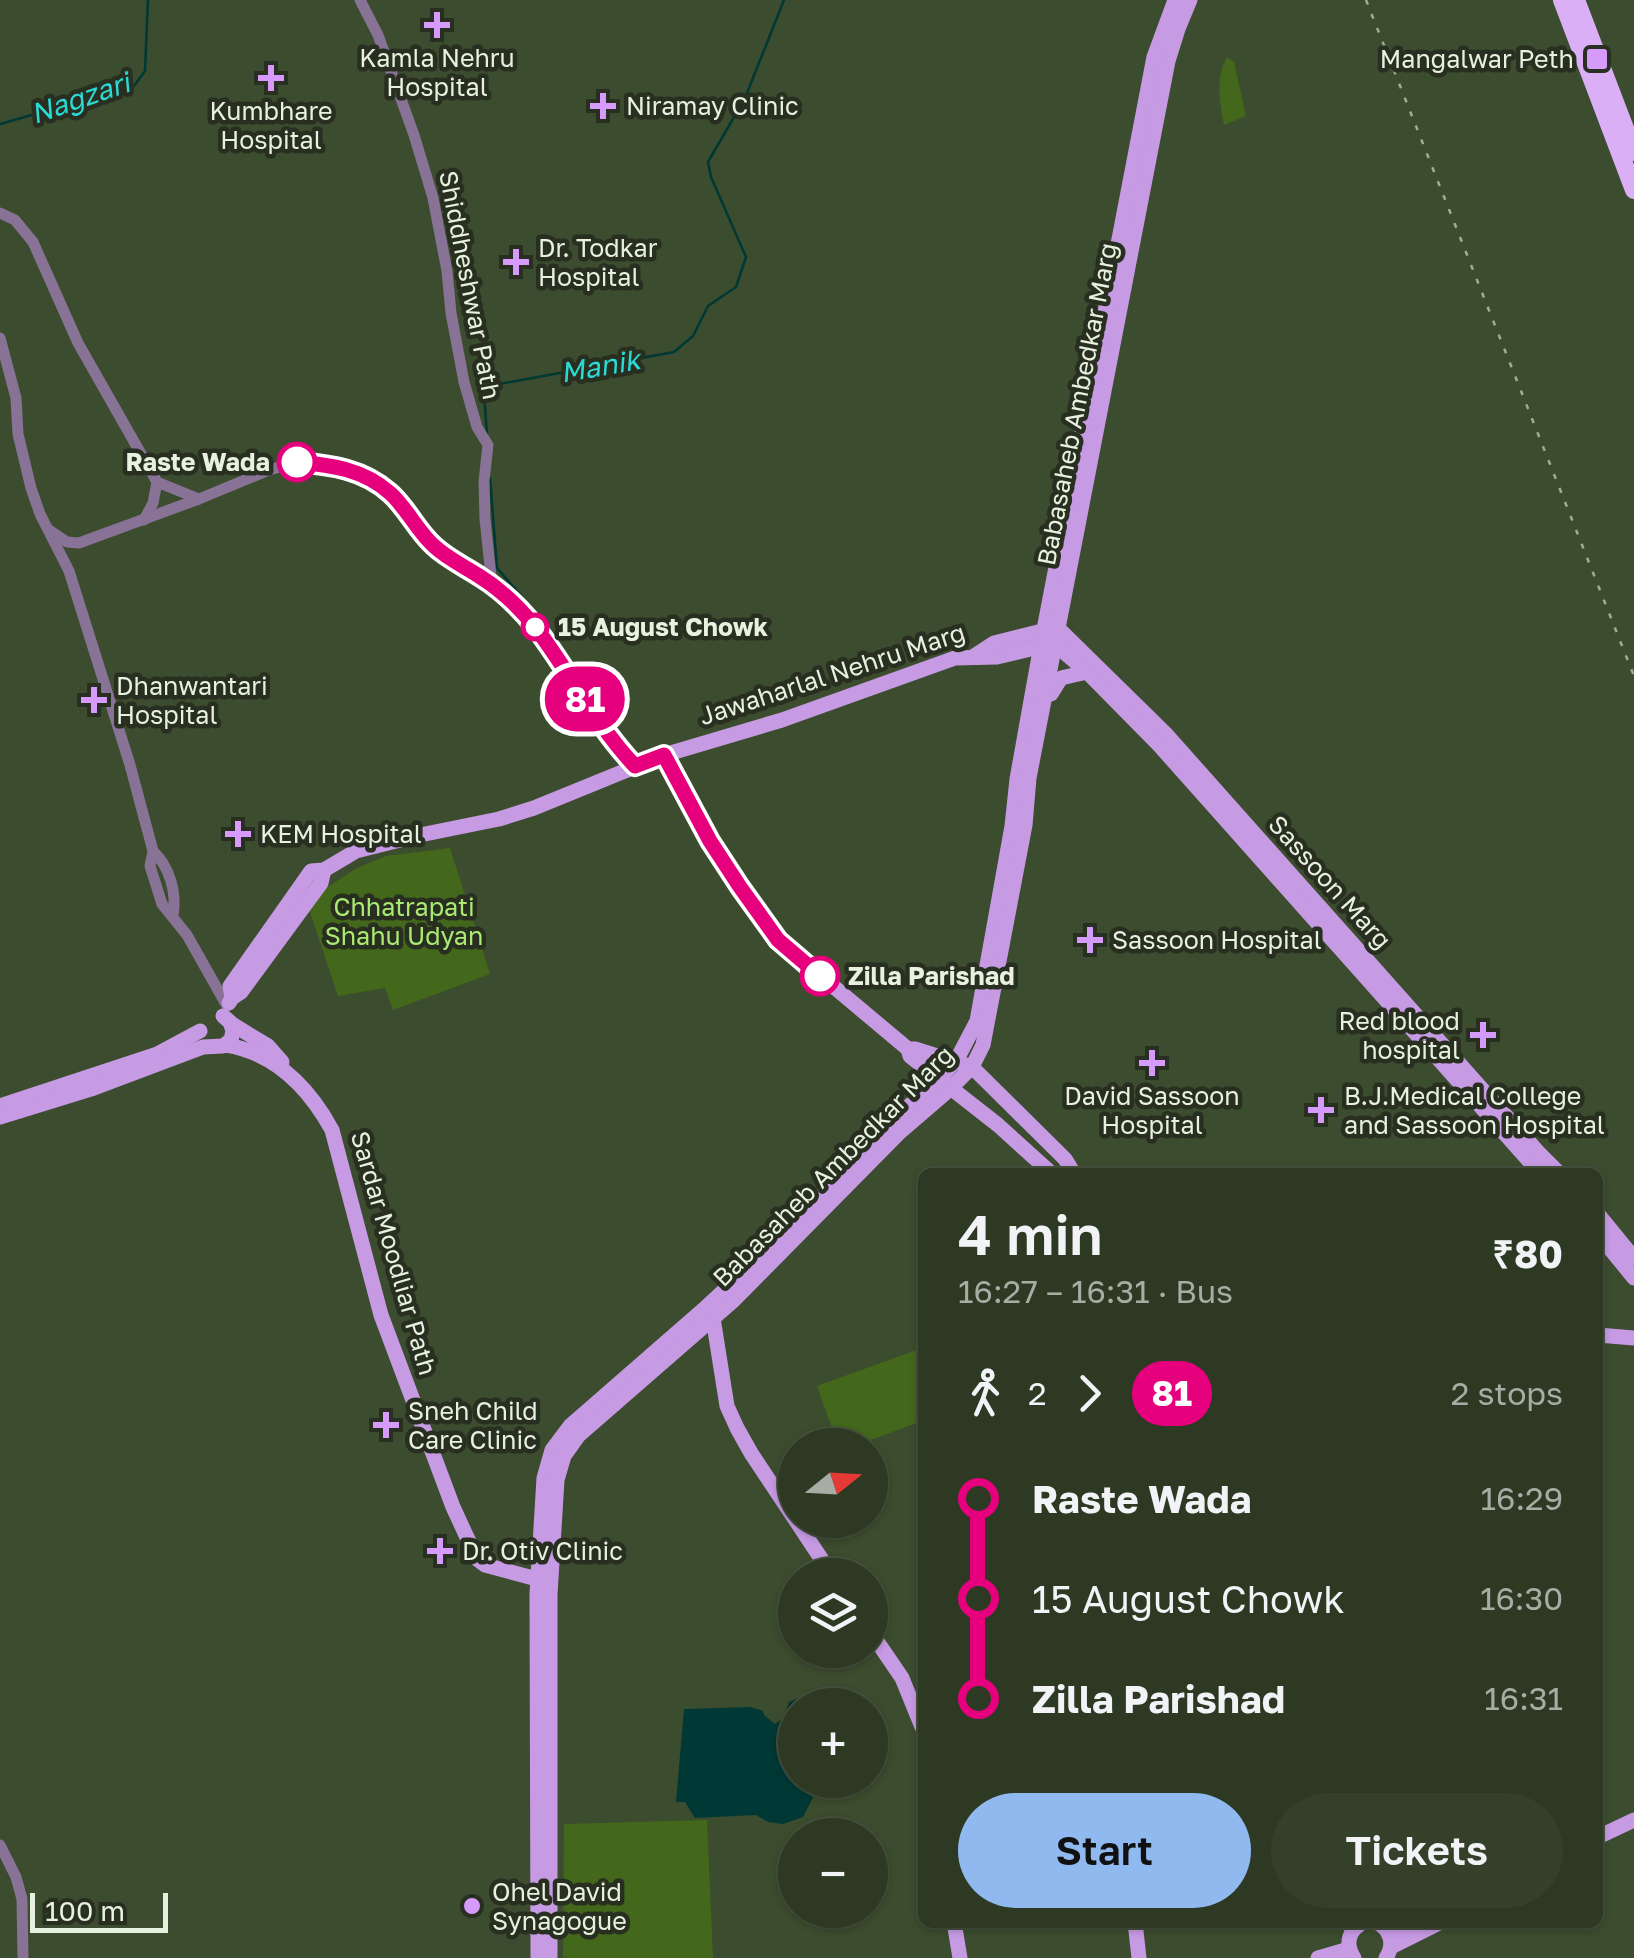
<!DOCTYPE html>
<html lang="en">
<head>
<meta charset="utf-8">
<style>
	:root { --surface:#2d3922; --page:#35402a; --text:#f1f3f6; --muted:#a7aca5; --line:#485340; --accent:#90b9f0 }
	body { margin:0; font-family:"Golos Text",sans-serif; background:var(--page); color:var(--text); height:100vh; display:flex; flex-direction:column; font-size:38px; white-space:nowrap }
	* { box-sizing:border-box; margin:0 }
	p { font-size:32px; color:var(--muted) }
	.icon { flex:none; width:55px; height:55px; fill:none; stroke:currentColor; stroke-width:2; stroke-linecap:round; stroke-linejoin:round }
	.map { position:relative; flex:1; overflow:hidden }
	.details { position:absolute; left:918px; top:1168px; width:685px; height:760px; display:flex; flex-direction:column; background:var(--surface); border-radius:15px; box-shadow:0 2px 8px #0004,0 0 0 2px var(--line) }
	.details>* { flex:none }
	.badge { padding:0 20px; border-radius:32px; font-size:35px; line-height:65px }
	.needle { width:65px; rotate:72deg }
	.buttons { position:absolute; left:778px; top:1428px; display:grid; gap:20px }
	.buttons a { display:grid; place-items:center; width:110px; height:110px; border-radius:50%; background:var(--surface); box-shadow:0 2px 8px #0004,0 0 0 2px var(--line); font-size:50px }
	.scale { position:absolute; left:30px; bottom:25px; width:138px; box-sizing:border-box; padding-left:10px; border:5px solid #e6f1df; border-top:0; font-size:28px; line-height:35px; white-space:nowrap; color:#e6f1df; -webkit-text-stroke:8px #282f21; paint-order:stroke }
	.map>.badge { position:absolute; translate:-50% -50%; box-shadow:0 0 0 5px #fff }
	.legs { display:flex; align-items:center; gap:15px; height:110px; padding:0 40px; font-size:32px }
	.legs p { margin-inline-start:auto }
	.summary { display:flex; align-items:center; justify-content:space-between; height:170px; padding:0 40px }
	h1 { font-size:55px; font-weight:600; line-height:75px }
	.cta { display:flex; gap:20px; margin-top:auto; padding:20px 40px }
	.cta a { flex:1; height:115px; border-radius:60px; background:var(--accent); color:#111; font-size:40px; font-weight:600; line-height:115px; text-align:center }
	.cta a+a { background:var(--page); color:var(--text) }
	ul { padding:0 40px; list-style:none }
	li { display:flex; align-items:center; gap:35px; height:100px; font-size:38px }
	li i { display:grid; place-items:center; width:15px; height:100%; margin:0 12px; background:currentColor }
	li i::after { content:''; width:25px; height:25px; margin:-12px; border:8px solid; border-radius:50%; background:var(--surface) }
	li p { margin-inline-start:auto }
	li:first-child i { background:linear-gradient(#0000 50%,currentColor 0) }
	li:last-child i { background:linear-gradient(currentColor 50%,#0000 0) }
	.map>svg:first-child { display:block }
	.green { fill:#43681b }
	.water { fill:#003836 }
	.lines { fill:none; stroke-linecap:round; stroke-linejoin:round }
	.stream { stroke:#003836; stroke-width:2.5 }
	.minor { stroke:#887296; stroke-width:11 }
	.major { stroke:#c79ae4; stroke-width:15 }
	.highway { stroke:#daaff6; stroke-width:18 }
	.rail { stroke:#a0ad96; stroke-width:2.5; stroke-dasharray:5 10; stroke-linecap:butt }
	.line-1-casing { stroke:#fff; stroke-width:22 }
	.line-1 { stroke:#e6007e; stroke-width:15 }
	.poi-dot { fill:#d69bfa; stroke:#282f21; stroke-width:4 }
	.stop-1-dot { fill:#fff; stroke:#e6007e; stroke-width:5 }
	.labels { text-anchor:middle; stroke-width:9; stroke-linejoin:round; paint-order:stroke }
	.poi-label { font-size:25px; fill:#e6f1df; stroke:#282f21; text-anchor:start }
	.street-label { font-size:25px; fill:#e6f1df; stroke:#282f21 }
	.stop-label { font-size:25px; font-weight:bold; fill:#e6f1df; stroke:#282f21; text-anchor:start }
	.park-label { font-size:25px; fill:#abea72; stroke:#282f21 }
	.water-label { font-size:28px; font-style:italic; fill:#2cdad5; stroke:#282f21 }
</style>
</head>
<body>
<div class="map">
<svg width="1634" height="1958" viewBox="0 0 1634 1958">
	<rect width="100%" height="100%" fill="#3c4c2e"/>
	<g class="green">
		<path d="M1227,57L1234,62L1246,116L1224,125C1220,102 1215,78 1227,57Z"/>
		<polygon points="450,848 490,974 393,1010 385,988 338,996 309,909 323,890 357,868 386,856"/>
		<polygon points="922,1348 922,1421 857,1445 838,1445 817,1386"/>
		<polygon points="707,1820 713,1958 563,1958 564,1824"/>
	</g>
	<polygon class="water" points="799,1698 810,1700 814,1705 795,1705 795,1780 822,1780 803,1817 783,1824 768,1822 756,1815 695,1818 685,1802 676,1802 684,1709 751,1707 763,1711 764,1715 775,1724 784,1718 789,1702"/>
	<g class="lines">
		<g class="stream">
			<polyline points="0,124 134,86 145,71 148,0"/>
			<polyline points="487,435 484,393 494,385 674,352 693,336 708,306 736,287 746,257 711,177 708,162 745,98 784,0"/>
			<polyline points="490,478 497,568 543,621 582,678 597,707"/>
		</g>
		<g class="minor">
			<polyline points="360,0 378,35 414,135 433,198 447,271 451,313 464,382 477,427 488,445 484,481 485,519 492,586"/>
			<polyline points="0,213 15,220 33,242 78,343 157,482 199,499"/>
			<polyline points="0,338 16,398 18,434 31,488 40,514 69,571 130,765 153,851 150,866 162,904 187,935 227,1006"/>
			<polyline points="144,520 153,503 157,482"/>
			<polyline points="49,530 67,542 79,543 199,499 269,470 297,462 331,465 360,473 390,493 431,544 450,560 480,576 507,598 532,624 616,743 635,766"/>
			<path d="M153,851C170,867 177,893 173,916"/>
			<polyline points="0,1845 16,1877 22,1899 23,1958"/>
		</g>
		<g class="major">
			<polyline points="1059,629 1165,733 1538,1152 1558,1172"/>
			<polyline points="1056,645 1087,672 1159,745 1539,1172"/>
			<polyline points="974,656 994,643 1050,629"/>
			<polyline points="1051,694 1061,678 1087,672"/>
			<polyline points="664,755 710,841 778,940 908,1049 910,1056 998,1125 1050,1172"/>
			<polyline points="232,998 230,986 311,871 324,870 356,851 420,835 499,819 534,808 664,755 782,720 955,658 997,657 1047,645"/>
			<polyline points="229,1003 232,998 241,992 321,883 324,870"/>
			<polyline points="232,1024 268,1046 282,1062"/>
			<path d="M226,1045C275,1053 309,1088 332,1130L381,1315L453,1507L477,1559L485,1565L548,1582"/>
			<polyline points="908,1049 915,1049 972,1067 1065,1159 1073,1172"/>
			<polyline points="0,1106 157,1054 200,1031"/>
			<polyline points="0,1117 94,1088 203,1047 223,1046 231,1040 233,1031 230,1022 223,1016"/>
			<polyline points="1598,1214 1634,1258"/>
			<polyline points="1598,1234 1634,1278"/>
			<polyline points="707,1313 713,1318 727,1406 737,1428 751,1453 832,1575"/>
			<polyline points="1598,1335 1634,1338"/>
			<polyline points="870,1631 902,1678 922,1727"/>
			<polyline points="1598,1837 1634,1820"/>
			<polyline points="954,1922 960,1958"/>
			<polyline points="1135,1922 1139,1958"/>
			<path d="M1376,1922C1391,1930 1395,1944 1386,1958"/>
			<polyline points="1390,1934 1414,1922"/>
			<polyline points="1391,1947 1441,1922"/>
			<polyline points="538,1958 537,1594 544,1478 552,1450 570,1426 703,1310 786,1233 891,1122 938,1080 956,1061 977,1021 1012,826 1017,779 1041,645 1154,57 1175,0"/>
			<polyline points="550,1958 550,1595 557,1480 564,1456 579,1435 734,1300 900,1132 950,1089 972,1067 983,1045 1025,825 1029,778 1168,61 1178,29 1190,0"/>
			<polyline points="1318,1958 1349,1949"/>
			<path d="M1354,1958C1345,1944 1348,1930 1364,1922"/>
		</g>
		<g class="highway">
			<polyline points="1562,0 1634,190"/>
			<polyline points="1576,0 1634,152"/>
		</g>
		<polyline class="rail" points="1366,0 1634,676"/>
	</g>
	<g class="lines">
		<defs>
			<path id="line-1" d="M297,462C331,465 363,469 390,493C407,508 417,531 434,546C448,559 464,566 479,576C500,589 521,609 536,628C570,673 596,725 635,766L664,755L710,841L740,887L778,940L820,976"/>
		</defs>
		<use href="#line-1" class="line-1-casing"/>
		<use href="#line-1" class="line-1"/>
	</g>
	<g class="poi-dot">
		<path d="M432 10h10v10h10v10h-10v10h-10v-10h-10v-10h10z"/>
		<rect x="1585" y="47" width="24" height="24" rx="5"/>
		<path d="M266 63h10v10h10v10h-10v10h-10v-10h-10v-10h10z"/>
		<path d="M598 91h10v10h10v10h-10v10h-10v-10h-10v-10h10z"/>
		<path d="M511 247h10v10h10v10h-10v10h-10v-10h-10v-10h10z"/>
		<path d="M89 685h10v10h10v10h-10v10h-10v-10h-10v-10h10z"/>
		<path d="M233 819h10v10h10v10h-10v10h-10v-10h-10v-10h10z"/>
		<path d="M1085 925h10v10h10v10h-10v10h-10v-10h-10v-10h10z"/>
		<path d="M1478 1020h10v10h10v10h-10v10h-10v-10h-10v-10h10z"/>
		<path d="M1147 1048h10v10h10v10h-10v10h-10v-10h-10v-10h10z"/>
		<path d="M1316 1095h10v10h10v10h-10v10h-10v-10h-10v-10h10z"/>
		<path d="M381 1410h10v10h10v10h-10v10h-10v-10h-10v-10h10z"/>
		<path d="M435 1536h10v10h10v10h-10v10h-10v-10h-10v-10h10z"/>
		<circle cx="472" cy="1906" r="10"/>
	</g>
	<g class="stop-1-dot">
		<circle cx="297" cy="462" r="18"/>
		<circle cx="535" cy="627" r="12"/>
		<circle cx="820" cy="976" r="18"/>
	</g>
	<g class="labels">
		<g class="poi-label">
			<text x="437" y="67" text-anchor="middle">Kamla Nehru<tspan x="437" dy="29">Hospital</tspan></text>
			<text x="1574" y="68" text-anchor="end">Mangalwar Peth</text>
			<text x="626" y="115">Niramay Clinic</text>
			<text x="271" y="120" text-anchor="middle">Kumbhare<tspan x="271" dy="29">Hospital</tspan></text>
			<text x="538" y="257">Dr. Todkar<tspan x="538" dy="29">Hospital</tspan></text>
			<text x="116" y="695">Dhanwantari<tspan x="116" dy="29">Hospital</tspan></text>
			<text x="260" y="843">KEM Hospital</text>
			<text x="1112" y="949">Sassoon Hospital</text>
			<text x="1460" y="1030" text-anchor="end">Red blood<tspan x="1460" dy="29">hospital</tspan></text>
			<text x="1152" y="1105" text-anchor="middle">David Sassoon<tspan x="1152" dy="29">Hospital</tspan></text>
			<text x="1344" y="1105">B.J.Medical College<tspan x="1344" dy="29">and Sassoon Hospital</tspan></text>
			<text x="408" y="1420">Sneh Child<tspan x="408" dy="29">Care Clinic</tspan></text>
			<text x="462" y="1560">Dr. Otiv Clinic</text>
			<text x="492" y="1901">Ohel David<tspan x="492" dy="29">Synagogue</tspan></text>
		</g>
		<g class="street-label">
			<text transform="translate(470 285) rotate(79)" y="9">Shiddheshwar Path</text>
			<text transform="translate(1077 404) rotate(-79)" y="9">Babasaheb Ambedkar Marg</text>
			<text transform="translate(832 674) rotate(-18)" y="9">Jawaharlal Nehru Marg</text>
			<text transform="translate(1330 882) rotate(48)" y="9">Sassoon Marg</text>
			<text transform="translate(833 1166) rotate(-45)" y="9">Babasaheb Ambedkar Marg</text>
			<text transform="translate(394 1253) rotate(74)" y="9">Sardar Moodliar Path</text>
		</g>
		<g class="stop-label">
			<text x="270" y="471" text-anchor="end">Raste Wada</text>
			<text x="558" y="636">15 August Chowk</text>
			<text x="848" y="985">Zilla Parishad</text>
		</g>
		<g class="park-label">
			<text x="404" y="916">Chhatrapati<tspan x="404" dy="29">Shahu Udyan</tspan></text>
		</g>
		<g class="water-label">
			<text transform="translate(80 98) rotate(-19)" y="10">Nagzari</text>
			<text transform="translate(600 366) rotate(-10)" y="10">Manik</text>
		</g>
	</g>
</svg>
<div class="buttons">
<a><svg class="needle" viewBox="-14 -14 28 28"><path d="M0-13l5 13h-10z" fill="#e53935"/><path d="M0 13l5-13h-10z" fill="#a7aca5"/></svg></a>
<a><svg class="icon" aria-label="layers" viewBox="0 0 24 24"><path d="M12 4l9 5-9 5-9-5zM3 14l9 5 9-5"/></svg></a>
<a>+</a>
<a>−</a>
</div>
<div class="scale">100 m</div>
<b class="badge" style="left:585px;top:699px;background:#e6007e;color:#fff">81</b>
<section class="details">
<div class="summary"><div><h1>4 min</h1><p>16:27 – 16:31 · Bus</p></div><b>₹80</b></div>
<div class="legs"><svg class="icon" aria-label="walk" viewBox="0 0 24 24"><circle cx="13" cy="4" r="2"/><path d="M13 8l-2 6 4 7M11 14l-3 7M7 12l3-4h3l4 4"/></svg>2<svg class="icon" aria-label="forward" viewBox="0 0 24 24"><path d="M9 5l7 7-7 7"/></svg><b class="badge" style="background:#e6007e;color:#fff">81</b><p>2 stops</p></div>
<ul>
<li><i style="color:#e6007e"></i><b>Raste Wada</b><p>16:29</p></li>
<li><i style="color:#e6007e"></i><span>15 August Chowk</span><p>16:30</p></li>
<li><i style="color:#e6007e"></i><b>Zilla Parishad</b><p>16:31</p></li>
</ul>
<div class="cta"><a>Start</a><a>Tickets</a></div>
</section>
</div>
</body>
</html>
